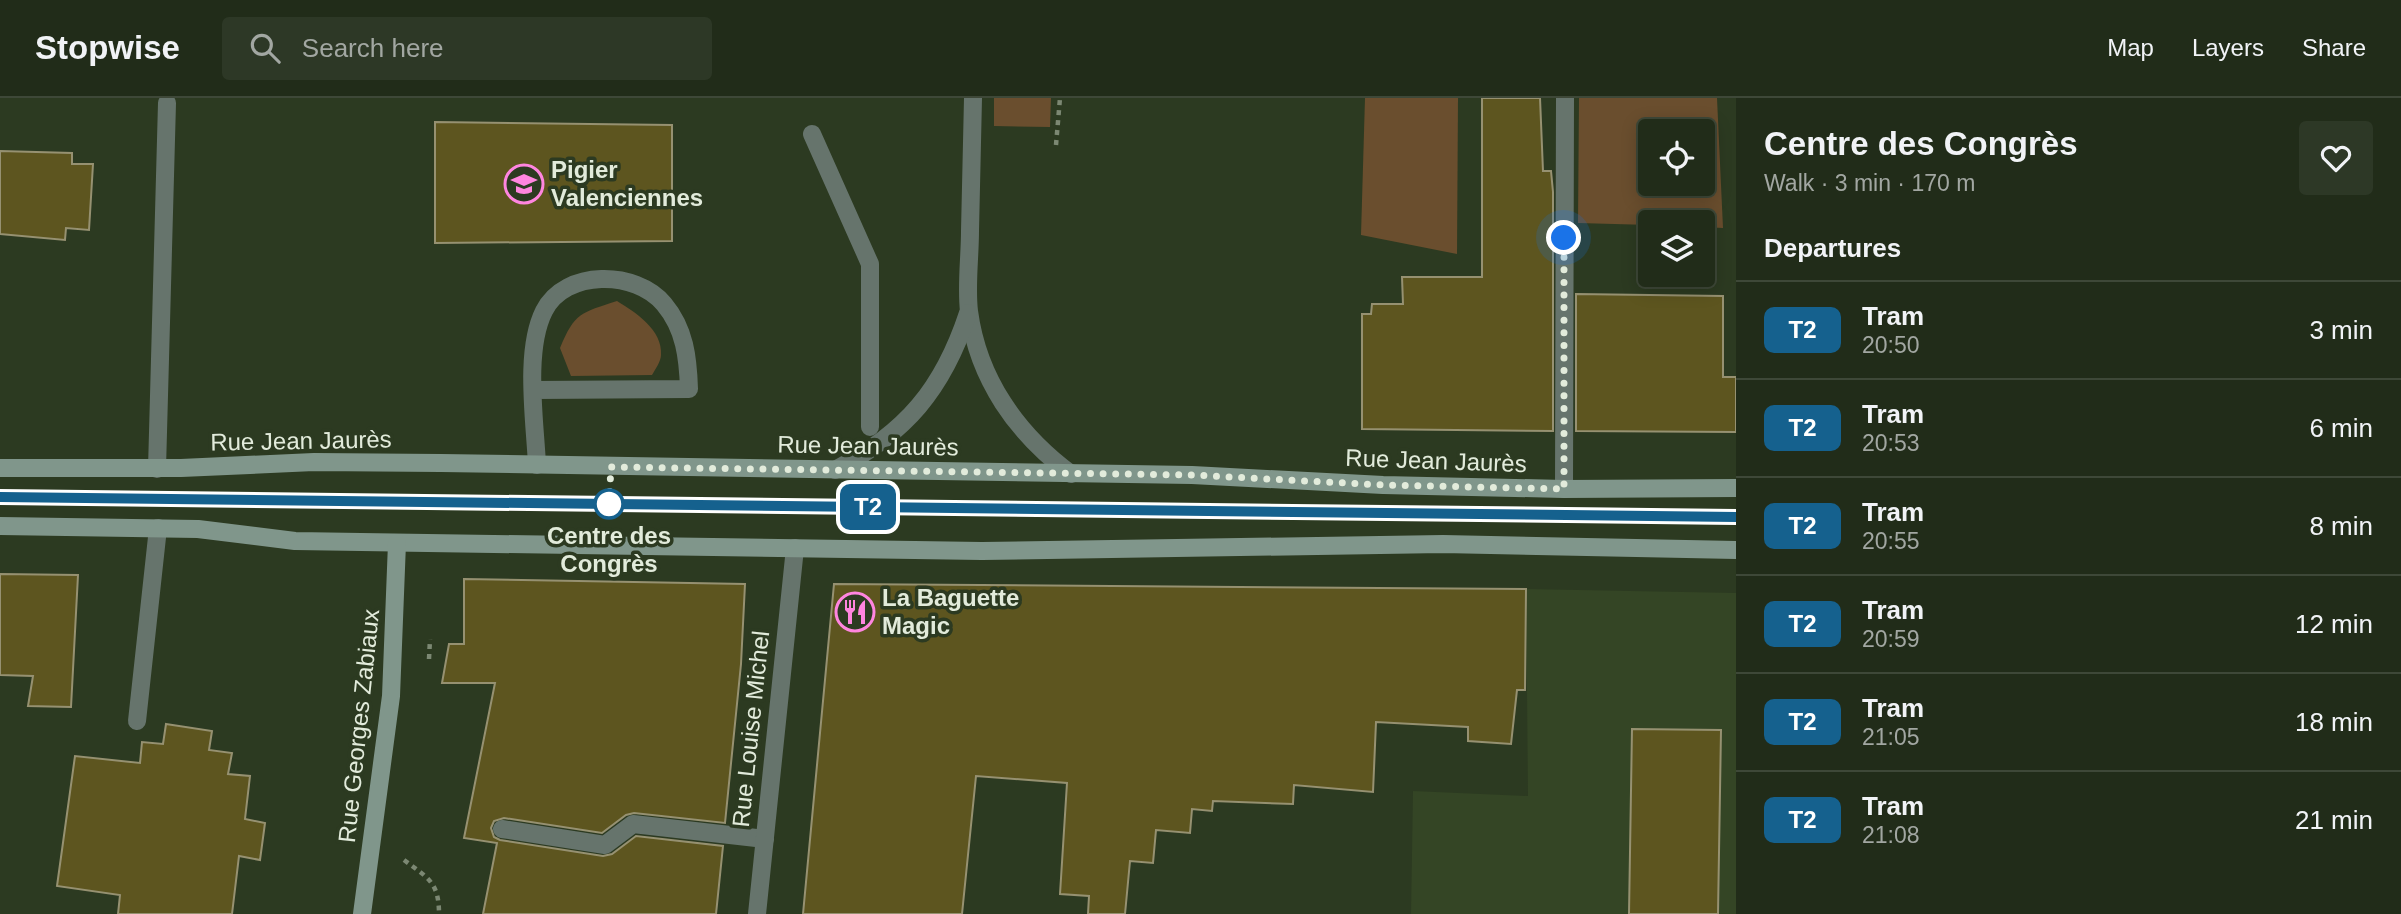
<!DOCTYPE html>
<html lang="en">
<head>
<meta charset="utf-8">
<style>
	:root { --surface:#212c19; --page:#2d3826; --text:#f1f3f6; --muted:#a2a7a2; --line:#3e4838 }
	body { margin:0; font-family:Arial,sans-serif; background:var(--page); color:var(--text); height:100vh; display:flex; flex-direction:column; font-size:26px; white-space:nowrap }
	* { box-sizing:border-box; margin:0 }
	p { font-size:23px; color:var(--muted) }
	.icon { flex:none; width:38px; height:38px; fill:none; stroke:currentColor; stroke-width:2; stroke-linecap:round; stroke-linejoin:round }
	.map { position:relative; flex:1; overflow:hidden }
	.panel { display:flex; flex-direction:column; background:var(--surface); width:665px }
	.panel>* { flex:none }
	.badge { padding:0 14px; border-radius:10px; font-size:24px; line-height:46px }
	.fabs { position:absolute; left:1638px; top:21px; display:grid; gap:14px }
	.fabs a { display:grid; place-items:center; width:77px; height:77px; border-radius:7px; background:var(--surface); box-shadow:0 4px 18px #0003,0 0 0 2px var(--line); font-size:35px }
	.you { position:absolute; width:35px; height:35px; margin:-18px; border:5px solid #fff; border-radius:50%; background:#1a73e8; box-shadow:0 0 0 10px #1a73e833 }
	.map>.badge { position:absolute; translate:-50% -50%; box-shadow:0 0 0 4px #fff }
	h2 { padding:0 28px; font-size:26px; line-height:63px }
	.round { display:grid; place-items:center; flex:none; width:74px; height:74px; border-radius:7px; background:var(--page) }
	.head { display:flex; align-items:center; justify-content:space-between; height:119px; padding:0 28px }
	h1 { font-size:33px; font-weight:700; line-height:52px }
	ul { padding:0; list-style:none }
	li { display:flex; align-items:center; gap:21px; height:98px; padding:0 28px; border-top:2px solid var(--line) }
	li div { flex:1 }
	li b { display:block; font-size:26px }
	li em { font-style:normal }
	li .badge { min-width:77px; font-weight:700; text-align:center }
	header { display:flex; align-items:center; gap:42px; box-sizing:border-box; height:98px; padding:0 35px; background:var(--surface); border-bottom:2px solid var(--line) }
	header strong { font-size:33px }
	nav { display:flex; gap:38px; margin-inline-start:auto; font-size:24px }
	.search { width:490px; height:63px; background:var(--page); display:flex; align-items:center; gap:18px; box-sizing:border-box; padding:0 24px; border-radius:7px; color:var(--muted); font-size:26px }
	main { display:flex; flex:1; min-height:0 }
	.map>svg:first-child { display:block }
	.built { fill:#344525 }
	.grass { fill:#6a4e2e; fill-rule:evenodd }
	.building { fill:#5d551f; stroke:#969171; stroke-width:2 }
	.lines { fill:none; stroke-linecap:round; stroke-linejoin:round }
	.path { stroke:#7c8873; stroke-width:4.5; stroke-dasharray:5 5; stroke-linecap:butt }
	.lane { stroke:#66746c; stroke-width:18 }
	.street { stroke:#66746c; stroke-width:18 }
	.secondary { stroke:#80968b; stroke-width:18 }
	.tram { stroke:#cfd8c7; stroke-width:2 }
	.line-casing { stroke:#fff; stroke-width:16 }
	.line { stroke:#15618e; stroke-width:10 }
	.walk { stroke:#e2ebdb; stroke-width:7; stroke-dasharray:0 12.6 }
	.stop-dot { fill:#fff; stroke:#15618e; stroke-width:3.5 }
	.labels { text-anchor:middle; stroke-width:7; stroke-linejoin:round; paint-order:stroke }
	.poi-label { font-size:24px; font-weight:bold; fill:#e2ebdb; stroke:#2c3a21; text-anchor:start }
	.street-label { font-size:24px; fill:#e2ebdb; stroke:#2c3a21 }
	.stop-label { font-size:24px; font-weight:bold; fill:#e2ebdb; stroke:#2c3a21 }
</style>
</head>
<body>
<header>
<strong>Stopwise</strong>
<div class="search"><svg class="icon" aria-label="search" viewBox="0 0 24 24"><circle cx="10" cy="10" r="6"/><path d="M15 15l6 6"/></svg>Search here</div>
<nav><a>Map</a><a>Layers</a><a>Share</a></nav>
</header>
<main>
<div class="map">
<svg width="1736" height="816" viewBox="0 0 1736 816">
	<rect width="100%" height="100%" fill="#2c3a21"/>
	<polygon class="built" points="1526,491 1736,495 1736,816 1411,816 1413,693 1528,698"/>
	<g class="grass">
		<polygon points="994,0 1051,0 1050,29 994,28"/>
		<polygon points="1365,0 1458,0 1457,156 1361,137"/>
		<path d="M1579,0H1717L1723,130L1703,129V124H1650V127L1578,125ZM1703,33V86H1650V33Z"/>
		<path d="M617,203C635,214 663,232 661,257C661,263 655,272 652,277L571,278L560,250C575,214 581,215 617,203Z"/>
	</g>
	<g class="building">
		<polygon points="1482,0 1540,0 1543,73 1551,73 1553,94 1553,333 1362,331 1362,216 1371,216 1372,206 1403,206 1402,179 1482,179"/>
		<polygon points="435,24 672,27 672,143 435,145"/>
		<polygon points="0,53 72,55 72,66 93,66 89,132 66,130 65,142 0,136"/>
		<polygon points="1576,196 1723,198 1723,279 1736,279 1736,334 1576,333"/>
		<polygon points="0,476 78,477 71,609 28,608 33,578 0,577"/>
		<polygon points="464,481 745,486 741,566 725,725 634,715 626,717 602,735 504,720 494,723 491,730 494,739 500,742 603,758 612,756 636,738 723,748 716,816 483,816 497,745 464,740 495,585 442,585 449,546 464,546"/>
		<polygon points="834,486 1526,491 1525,592 1517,592 1511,646 1468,643 1468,629 1376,624 1373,694 1294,687 1293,706 1213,703 1212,713 1192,711 1190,735 1156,732 1153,765 1130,763 1125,816 1088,816 1089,798 1060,796 1067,685 976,678 962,816 803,816"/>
		<polygon points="166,626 212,633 209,652 232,655 228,676 250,678 245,721 265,725 260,762 239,758 232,816 118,816 120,797 57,788 75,658 140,665 142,644 163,646"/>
		<polygon points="1632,631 1721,632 1718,816 1629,816"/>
	</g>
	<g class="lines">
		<g class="path">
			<polyline points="1056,47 1060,0"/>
			<polyline points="429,561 430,541"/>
			<path d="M404,762C428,780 439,784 439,816"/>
		</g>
		<g class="lane">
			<path d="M534,292L689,291C688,260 685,231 664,206C636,172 565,171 544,213C524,253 535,323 537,367"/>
			<polyline points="157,371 167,5"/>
			<polyline points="1564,391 1565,0"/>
			<polyline points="137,623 158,430"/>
			<polyline points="502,731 605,747 633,726 765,741"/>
		</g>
		<g class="street">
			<path d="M973,0C972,44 971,89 970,133C970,159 966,188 969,213C978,281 1017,336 1071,376"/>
			<polyline points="812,36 870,166 870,329"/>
			<path d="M835,372C906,335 943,291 968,215"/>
			<polyline points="757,816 795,450"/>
		</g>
		<g class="secondary">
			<polyline points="0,370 181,370 314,364 441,365 1192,377 1383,387 1564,391 1736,390"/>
			<polyline points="0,428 198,431 295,443 982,453 1443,446 1736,452"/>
			<polyline points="362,816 391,598 397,445"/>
		</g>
		<polyline class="tram" points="0,399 1736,419"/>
	</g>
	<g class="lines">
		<defs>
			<polyline id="line" points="0,399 1736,419"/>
		</defs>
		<use href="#line" class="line-casing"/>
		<use href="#line" class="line"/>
		<polyline class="walk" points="609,406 611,369 1192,377 1383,387 1564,391 1564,140"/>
	</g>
	<defs>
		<symbol id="university-ring" viewBox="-11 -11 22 22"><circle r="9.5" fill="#2c3a21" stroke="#ff85df" stroke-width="1.5"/><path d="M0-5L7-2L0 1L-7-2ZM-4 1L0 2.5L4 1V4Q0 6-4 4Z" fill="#ff85df"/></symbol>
		<symbol id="restaurant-ring" viewBox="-11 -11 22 22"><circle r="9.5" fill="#2c3a21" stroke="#ff85df" stroke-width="1.5"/><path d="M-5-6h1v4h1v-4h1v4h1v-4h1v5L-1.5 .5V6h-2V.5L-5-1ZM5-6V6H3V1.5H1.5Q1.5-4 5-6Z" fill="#ff85df"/></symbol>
	</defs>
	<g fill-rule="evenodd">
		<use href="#university-ring" x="502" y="64" width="44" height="44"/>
		<use href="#restaurant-ring" x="833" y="492" width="44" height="44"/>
	</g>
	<circle class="stop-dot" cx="609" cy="406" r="14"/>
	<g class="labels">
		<g class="poi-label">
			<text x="551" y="80">Pigier<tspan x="551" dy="28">Valenciennes</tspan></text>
			<text x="882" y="508">La Baguette<tspan x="882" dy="28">Magic</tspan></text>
		</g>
		<g class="street-label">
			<text transform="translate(301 343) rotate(-1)" y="8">Rue Jean Jaurès</text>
			<text transform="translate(868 348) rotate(1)" y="8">Rue Jean Jaurès</text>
			<text transform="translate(1436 363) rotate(2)" y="8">Rue Jean Jaurès</text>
			<text transform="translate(359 628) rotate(-84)" y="8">Rue Georges Zabiaux</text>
			<text transform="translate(751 631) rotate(-84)" y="8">Rue Louise Michel</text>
		</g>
		<g class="stop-label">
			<text x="609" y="446">Centre des<tspan x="609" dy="28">Congrès</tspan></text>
		</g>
	</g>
</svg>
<div class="fabs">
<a><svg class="icon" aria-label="locate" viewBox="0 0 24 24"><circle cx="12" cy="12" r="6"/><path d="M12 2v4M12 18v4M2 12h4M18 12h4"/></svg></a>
<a><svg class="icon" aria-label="layers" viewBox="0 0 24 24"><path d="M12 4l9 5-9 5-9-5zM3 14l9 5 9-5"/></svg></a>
</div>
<div class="you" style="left:1564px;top:140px"></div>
<b class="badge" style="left:868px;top:409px;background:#15618e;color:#fff">T2</b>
</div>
<section class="panel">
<div class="head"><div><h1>Centre des Congrès</h1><p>Walk · 3 min · 170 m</p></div><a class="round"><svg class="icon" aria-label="heart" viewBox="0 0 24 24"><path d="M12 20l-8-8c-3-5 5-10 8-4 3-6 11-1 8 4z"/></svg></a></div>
<h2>Departures</h2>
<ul>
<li><span class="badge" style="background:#15618e;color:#fff">T2</span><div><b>Tram</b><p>20:50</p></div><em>3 min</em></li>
<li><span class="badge" style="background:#15618e;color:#fff">T2</span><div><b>Tram</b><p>20:53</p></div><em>6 min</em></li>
<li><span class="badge" style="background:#15618e;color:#fff">T2</span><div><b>Tram</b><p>20:55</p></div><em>8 min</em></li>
<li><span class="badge" style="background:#15618e;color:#fff">T2</span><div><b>Tram</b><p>20:59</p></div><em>12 min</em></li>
<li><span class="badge" style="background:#15618e;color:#fff">T2</span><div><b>Tram</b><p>21:05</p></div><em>18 min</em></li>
<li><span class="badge" style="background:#15618e;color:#fff">T2</span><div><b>Tram</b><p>21:08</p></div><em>21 min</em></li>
</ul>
</section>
</main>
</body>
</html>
